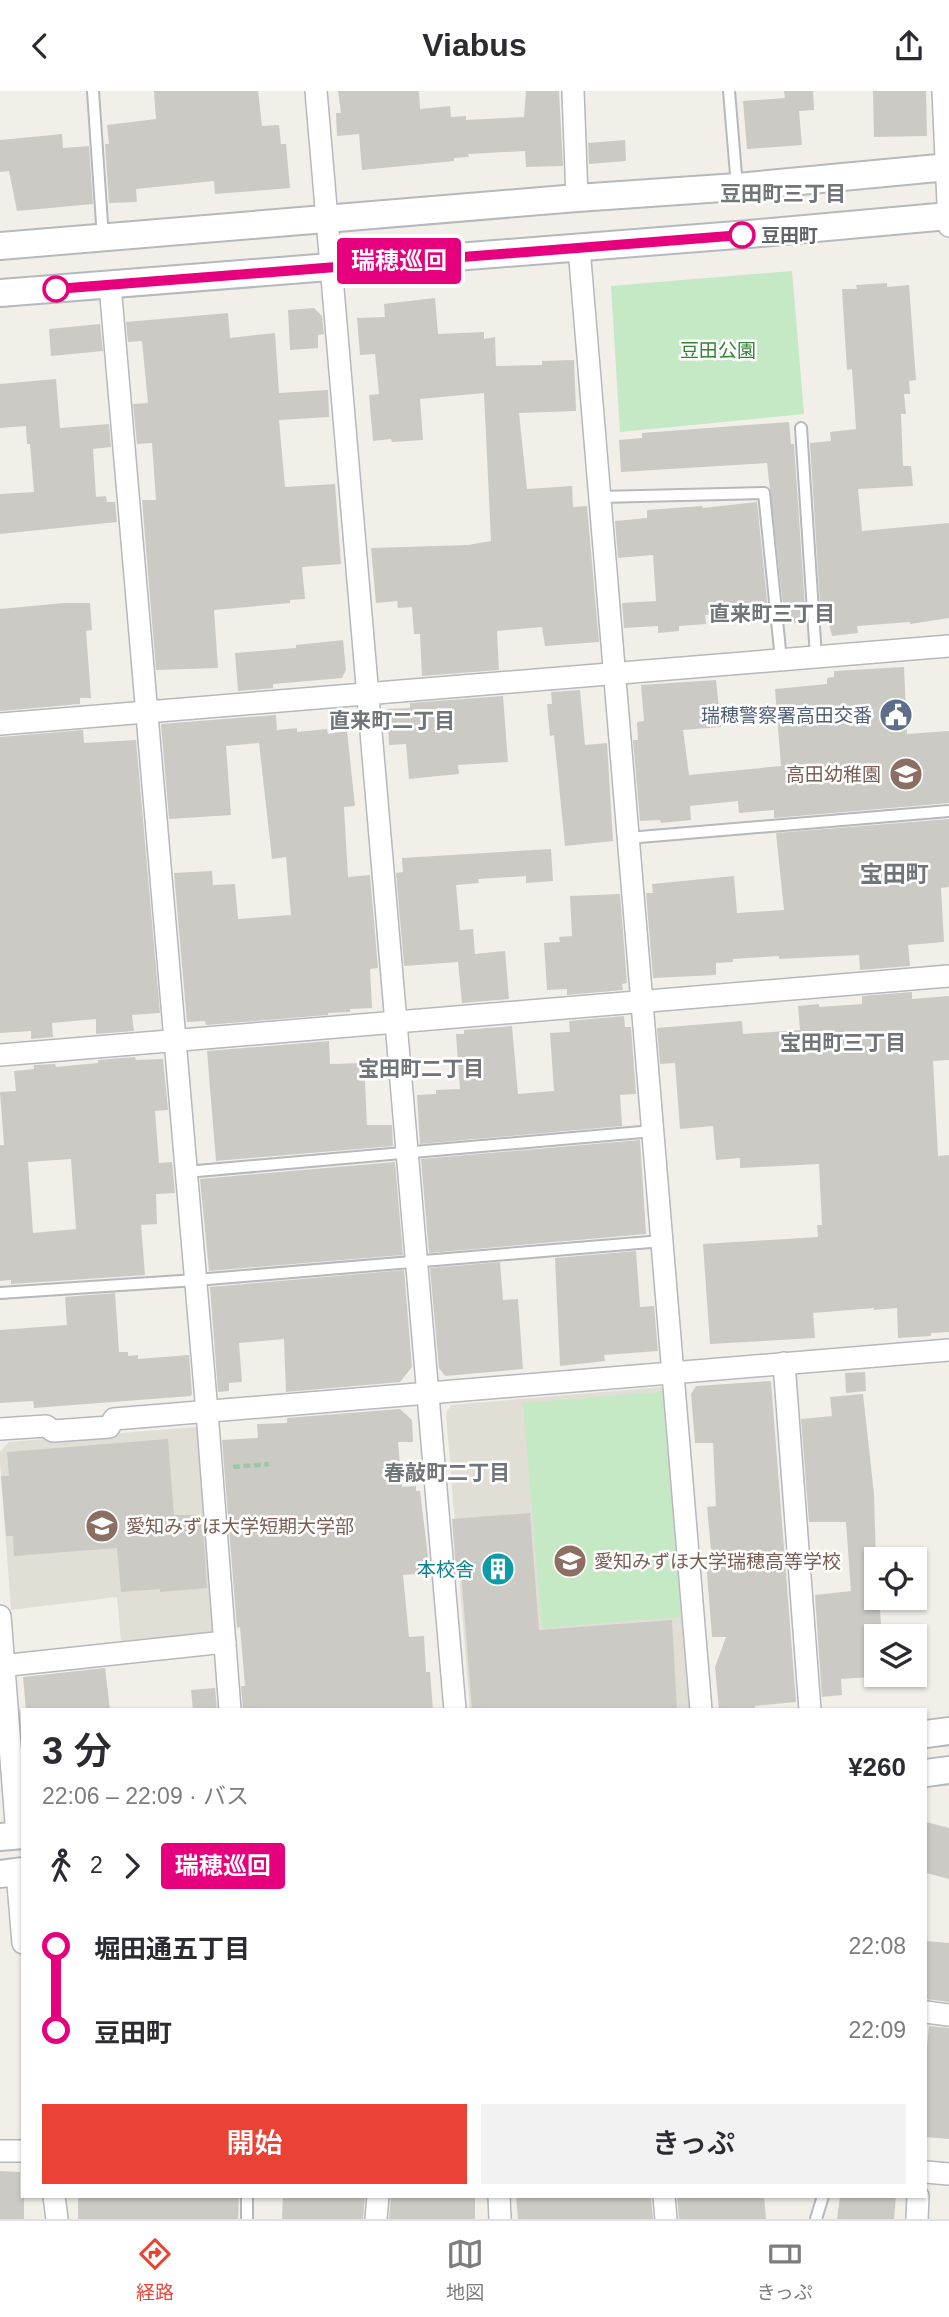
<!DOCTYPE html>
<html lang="ja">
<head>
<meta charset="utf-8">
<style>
	:root { --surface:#fff; --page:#f2f2f3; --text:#2b2b33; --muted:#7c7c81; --line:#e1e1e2; --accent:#ea4335 }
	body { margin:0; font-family:Helvetica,"Noto Sans JP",sans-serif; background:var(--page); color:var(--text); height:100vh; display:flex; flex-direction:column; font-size:26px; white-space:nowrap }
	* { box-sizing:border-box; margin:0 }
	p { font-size:23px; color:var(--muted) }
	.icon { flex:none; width:38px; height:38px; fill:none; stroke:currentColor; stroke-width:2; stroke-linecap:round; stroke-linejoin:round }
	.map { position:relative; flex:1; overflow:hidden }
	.side { position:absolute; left:21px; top:1617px; width:906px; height:490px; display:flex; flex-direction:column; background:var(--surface); border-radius:0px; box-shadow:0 2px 5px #0004 }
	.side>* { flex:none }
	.badge { padding:0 14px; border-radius:5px; font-size:24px; line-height:46px }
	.buttons { position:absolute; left:864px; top:1456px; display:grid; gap:14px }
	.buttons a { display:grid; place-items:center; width:63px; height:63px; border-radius:0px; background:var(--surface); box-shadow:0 2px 5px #0004; font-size:35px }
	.map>.badge { position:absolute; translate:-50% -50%; box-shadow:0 0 0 4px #fff }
	.legs { display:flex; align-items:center; gap:10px; height:77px; padding:0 21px; font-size:23px }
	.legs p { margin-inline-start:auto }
	.headline { display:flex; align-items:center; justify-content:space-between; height:119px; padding:0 21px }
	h1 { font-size:38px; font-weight:600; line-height:52px }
	.primary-button { display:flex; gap:14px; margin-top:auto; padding:14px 21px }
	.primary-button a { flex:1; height:80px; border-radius:0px; background:var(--accent); color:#fff; font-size:28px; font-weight:600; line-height:80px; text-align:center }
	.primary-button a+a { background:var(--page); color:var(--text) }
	ul { padding:0 21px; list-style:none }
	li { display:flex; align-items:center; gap:24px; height:84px; font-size:26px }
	li i { display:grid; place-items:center; width:10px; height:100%; margin:0 9px; background:currentColor }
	li i::after { content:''; width:18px; height:18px; margin:-9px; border:5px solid; border-radius:50%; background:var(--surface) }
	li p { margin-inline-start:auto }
	li:first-child i { background:linear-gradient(#0000 50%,currentColor 0) }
	li:last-child i { background:linear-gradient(currentColor 50%,#0000 0) }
	header { display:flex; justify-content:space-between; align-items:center; height:91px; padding:0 21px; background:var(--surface); font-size:32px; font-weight:600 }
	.tab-bar { display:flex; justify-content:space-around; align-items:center; height:98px; border-top:2px solid var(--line); background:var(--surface); font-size:19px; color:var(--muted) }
	.tab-bar a { display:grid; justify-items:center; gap:4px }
	.tab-bar .on { color:var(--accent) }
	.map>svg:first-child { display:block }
	.education { fill:#e1ded6 }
	.green { fill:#c5e8c5 }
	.building { fill:#cccac5; fill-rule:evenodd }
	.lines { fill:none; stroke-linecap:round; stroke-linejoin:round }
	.service-casing { stroke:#b5b8bc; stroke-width:14 }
	.minor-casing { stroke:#b5b8bc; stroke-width:24 }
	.tertiary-casing { stroke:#b5b8bc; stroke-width:30 }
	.path { stroke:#9cc7a9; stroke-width:4.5; stroke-dasharray:7 3.5; stroke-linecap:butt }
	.service { stroke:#fff; stroke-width:10 }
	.minor { stroke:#fff; stroke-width:21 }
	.tertiary { stroke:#fff; stroke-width:26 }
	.line-1-casing { stroke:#fff; stroke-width:16 }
	.line-1 { stroke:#e6007e; stroke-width:10 }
	.stop-1-dot { fill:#fff; stroke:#e6007e; stroke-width:3.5 }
	.labels { text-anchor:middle; stroke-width:5; stroke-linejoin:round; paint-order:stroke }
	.stop-label { font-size:19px; font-weight:bold; fill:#5f6368; stroke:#fff; text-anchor:start }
	.park-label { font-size:19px; fill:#348238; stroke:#fff }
	.service-label { font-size:19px; fill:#4e5e75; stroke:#fff; text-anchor:end }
	.education-label { font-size:19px; fill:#785e54; stroke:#fff; text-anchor:start }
	.culture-label { font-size:19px; fill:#0d838f; stroke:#fff; text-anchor:end }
	.neighbourhood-label { font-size:21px; font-weight:bold; fill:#70757a; stroke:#fff }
	.quarter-label { font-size:23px; font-weight:bold; fill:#70757a; stroke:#fff }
</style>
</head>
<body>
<header><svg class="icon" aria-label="back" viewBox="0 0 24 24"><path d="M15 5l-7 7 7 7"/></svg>Viabus<svg class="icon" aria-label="share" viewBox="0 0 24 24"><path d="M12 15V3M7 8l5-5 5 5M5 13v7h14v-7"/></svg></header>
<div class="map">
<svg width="949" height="2128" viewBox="0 0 949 2128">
	<rect width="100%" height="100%" fill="#f1efe8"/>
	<g class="education">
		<polygon points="661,1296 668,1299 694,1619 470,1619 446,1322 451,1314"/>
		<polygon points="196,1336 204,1341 221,1533 212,1542 121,1550 117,1506 11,1519 0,1371 0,1361 9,1351"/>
	</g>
	<g class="green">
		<polygon points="792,180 804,323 620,341 611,195"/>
		<polygon points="662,1301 681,1526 542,1537 523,1312"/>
	</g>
	<g class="building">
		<polygon points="154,0 258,0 262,35 279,34 281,53 286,53 290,97 215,103 214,90 136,98 137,111 109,112 105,53 109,53 107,34 156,28"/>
		<polygon points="338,0 419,0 420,18 450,15 451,26 466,25 466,29 524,26 526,0 559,0 563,75 526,76 525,60 468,63 469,66 454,67 454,70 362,79 359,43 337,45 336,22 341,22"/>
		<polygon points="784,0 813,0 814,19 799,20 802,54 747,58 743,10 785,7"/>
		<polygon points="873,0 926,0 927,45 874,46"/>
		<polygon points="62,43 63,57 89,55 93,113 17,120 9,80 0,81 0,49"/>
		<polygon points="625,49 626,70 589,73 588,52"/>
		<polygon points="887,192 887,196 909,194 916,289 909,290 910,303 904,303 906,323 901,323 903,375 911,375 913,395 858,398 862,440 949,432 949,527 910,533 910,531 857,535 858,542 832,545 829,533 824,533 824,529 821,529 810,352 831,350 830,341 856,338 852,278 847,279 842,198 857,198 856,194"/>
		<polygon points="435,207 438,243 484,241 484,248 495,246 496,275 542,274 542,270 574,269 576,320 519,322 527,398 572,395 573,416 587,415 599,551 545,555 542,536 497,540 499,579 422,585 420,543 414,543 412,516 398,517 397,510 376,512 371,457 468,454 491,450 484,302 420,308 423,349 392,351 391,348 373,350 369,304 379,303 375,263 360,264 357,227 385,226 384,213"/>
		<polygon points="314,217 322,225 324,243 318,244 318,257 290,259 288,219"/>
		<polygon points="228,222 230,247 275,242 279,302 328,299 329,326 279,329 285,396 335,393 341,473 302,476 305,508 290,509 290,512 214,519 218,577 156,579 142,409 156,409 152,352 137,353 133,313 148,312 142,250 128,251 126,231"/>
		<polygon points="100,233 103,260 51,265 49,238"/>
		<polygon points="56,288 60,337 109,333 111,356 93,358 96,406 106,405 107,411 115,411 117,431 0,443 0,403 34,401 30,353 27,353 26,335 0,337 0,293"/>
		<polygon points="789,331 791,353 794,353 806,531 785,532 767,372 621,381 619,349 642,347 642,342"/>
		<polygon points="757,411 768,519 705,524 706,533 679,535 679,540 658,542 658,535 624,537 622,512 656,510 653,464 618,467 615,430 647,427 647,419 702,415 703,417"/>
		<polygon points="64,512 90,512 92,539 86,540 91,607 80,607 80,613 0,620 0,518"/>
		<polygon points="343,549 346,579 342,587 273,593 273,597 238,600 235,562 296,557 296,554"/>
		<polygon points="904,576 907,643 949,640 949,712 774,727 774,719 739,722 738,710 690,715 691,729 661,732 660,729 640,730 633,649 638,649 637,631 644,630 641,594 716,589 721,636 683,639 689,684 781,675 775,598 827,593 827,587 834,586 834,580"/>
		<polygon points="580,599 585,654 607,652 613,750 565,755 554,644 550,645 547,613 552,613 551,601"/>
		<polygon points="503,605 508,671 458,674 459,683 409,688 406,653 389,654 387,618 410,617 410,612"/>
		<polygon points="276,624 277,639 297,637 297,641 327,638 328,643 347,640 355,715 344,716 348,786 370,784 378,877 370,878 372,917 350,918 350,921 328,922 328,924 206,934 205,930 187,931 174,782 212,780 213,794 235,793 238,828 291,824 286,766 272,768 259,652 226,655 231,724 169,728 161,633"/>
		<polygon points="83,639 84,652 136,649 160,922 132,924 134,940 96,943 96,928 52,932 53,946 31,948 31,940 0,942 0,646"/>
		<polygon points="949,728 949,796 941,797 944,851 908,854 910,875 860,879 859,864 779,868 779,865 733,868 733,871 716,872 716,884 653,887 646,802 653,802 652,793 734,785 737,822 784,819 776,742"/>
		<polygon points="551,758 553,790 526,792 526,785 478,788 479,792 456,794 460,839 473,838 475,863 505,860 509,908 462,912 458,871 404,875 396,782 403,781 402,767"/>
		<polygon points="620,803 627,892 622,893 623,899 567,904 567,898 547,899 544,852 560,851 559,846 572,845 570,805"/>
		<polygon points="912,901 912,908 949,905 949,969 933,970 938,1065 949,1064 949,1241 931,1242 931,1245 898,1247 897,1217 874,1219 874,1217 813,1222 815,1247 710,1253 703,1153 818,1146 817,1134 822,1134 819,1073 740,1077 740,1067 716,1069 713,1035 680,1038 675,972 660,973 657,937 742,930 743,943 800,939 798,915 819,913 819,916 862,913 862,905"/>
		<polygon points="624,925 625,936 631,936 636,1003 620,1004 622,1035 420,1053 417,1004 436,1003 436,999 460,998 456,943 464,943 464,939 512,935 518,1003 554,1000 550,942 570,941 569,930"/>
		<polygon points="329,950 330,973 364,972 367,1034 392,1034 393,1055 216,1070 207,960"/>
		<path d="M135,966L136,969L163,968L168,1019L155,1020L159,1072L172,1071L175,1102L156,1103L157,1133L141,1134L145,1184L11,1193V1189L0,1190V1054H4L0,1001L16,1000L14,980L34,978V974L55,973L56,976L98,972V969ZM71,1068L76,1138L33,1142L28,1071Z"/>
		<polygon points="640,1049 646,1143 429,1162 421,1068"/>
		<polygon points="395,1071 403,1164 209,1180 200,1088"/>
		<polygon points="636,1160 640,1216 654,1215 658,1260 604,1264 605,1270 560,1275 555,1167"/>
		<polygon points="500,1171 503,1209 518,1208 523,1278 445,1285 439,1277 430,1177"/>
		<polygon points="404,1179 412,1276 400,1291 286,1301 284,1248 239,1252 242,1291 229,1292 229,1300 218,1301 210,1196"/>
		<polygon points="115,1202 119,1261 128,1261 128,1265 138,1264 138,1268 189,1264 192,1303 191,1305 34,1317 33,1310 0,1312 0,1239 67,1234 65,1206"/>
		<polygon points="865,1281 866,1300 846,1302 845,1282"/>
		<polygon points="771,1290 796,1611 755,1615 755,1619 719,1619 715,1576 726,1546 712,1546 706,1470 712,1469 707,1416 716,1415 713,1352 695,1352 691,1303 696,1295"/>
		<polygon points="863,1303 874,1403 877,1507 879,1507 882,1545 877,1545 877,1584 884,1585 841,1588 842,1604 822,1606 815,1504 851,1500 846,1431 809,1431 801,1328 832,1325 830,1306"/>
		<polygon points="400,1318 412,1329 413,1351 398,1351 402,1396 416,1395 416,1400 420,1400 430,1482 403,1484 409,1546 424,1545 426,1581 430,1581 433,1619 243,1619 241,1595 245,1595 240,1536 237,1537 222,1349 258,1347 257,1333 287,1332 287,1327"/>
		<polygon points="168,1348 174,1424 202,1424 207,1497 160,1501 160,1498 121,1501 117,1457 14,1465 13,1445 6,1445 1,1385 9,1385 7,1361"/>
		<polygon points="530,1422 539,1539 672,1529 677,1619 472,1619 461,1480 456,1480 452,1428"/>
		<polygon points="105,1577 110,1619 26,1619 23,1586"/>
		<polygon points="215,1597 217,1619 193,1619 191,1599"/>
		<polygon points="926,1731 949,1737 949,1788 926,1782"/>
		<polygon points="926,1850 949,1852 949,1911 926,1908"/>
		<polygon points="929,1935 949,1937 949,2048 926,2046 926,1966"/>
		<polygon points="0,2080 20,2081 20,2106 24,2106 24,2128 0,2128"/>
		<polygon points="78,2105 239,2105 238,2128 78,2128"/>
		<polygon points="283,2105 365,2106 363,2128 282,2128"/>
		<polygon points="391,2105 475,2105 475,2128 389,2128"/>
		<polygon points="516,2105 651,2105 653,2128 518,2128"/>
		<polygon points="677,2105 764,2105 766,2128 679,2128"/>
		<polygon points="840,2105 896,2105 894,2128 837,2128"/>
	</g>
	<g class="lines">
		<defs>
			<g id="service">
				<polyline points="93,0 103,147"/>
				<polyline points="729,0 737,95"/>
				<polyline points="801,337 816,566"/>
				<polyline points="600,406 764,402 781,569"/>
				<polyline points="628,747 949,720"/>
				<polyline points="186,1081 653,1040"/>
				<polyline points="0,1202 196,1189 662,1150"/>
				<polyline points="247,2105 247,2128"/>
				<polyline points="816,2128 823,2105"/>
			</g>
			<g id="minor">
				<polyline points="316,0 455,1619"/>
				<polyline points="573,0 577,107"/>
				<polyline points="943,0 949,135"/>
				<polyline points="579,157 701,1619"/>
				<polyline points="110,194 207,1321 230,1619"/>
				<polyline points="0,633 949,555"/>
				<polyline points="0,964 949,885"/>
				<polyline points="784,1272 810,1619"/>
				<polyline points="0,1338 46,1335 53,1340 109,1336 114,1328 949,1259"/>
				<polyline points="0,1525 17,1745"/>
				<polyline points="0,1575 225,1551"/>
				<polyline points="17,1781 23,1852"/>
				<polyline points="926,1921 949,1924"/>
				<polyline points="0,2060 23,2060"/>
				<polyline points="926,2081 949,2083"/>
				<polyline points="54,2105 57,2128"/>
				<polyline points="499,2105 500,2128"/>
				<polyline points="664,2105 666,2128"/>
				<polyline points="376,2128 378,2105"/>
				<polyline points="917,2128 918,2105"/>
			</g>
			<g id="tertiary">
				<polyline points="0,155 577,107 737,96 949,76"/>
				<polyline points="0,202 749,143 949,125"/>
				<polyline points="926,1643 949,1640"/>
				<polyline points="926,1682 949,1679"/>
				<polyline points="0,1746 23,1744"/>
				<polyline points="0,1783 23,1780"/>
			</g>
		</defs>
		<use href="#service" class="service-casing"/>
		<use href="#minor" class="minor-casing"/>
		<use href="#tertiary" class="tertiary-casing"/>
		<polyline class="path" points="233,1376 269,1373"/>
		<use href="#service" class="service"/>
		<use href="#minor" class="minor"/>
		<use href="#tertiary" class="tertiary"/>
	</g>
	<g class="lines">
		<defs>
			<polyline id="line-1" points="56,198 742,144"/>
		</defs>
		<use href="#line-1" class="line-1-casing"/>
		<use href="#line-1" class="line-1"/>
	</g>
	<defs>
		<symbol id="civic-disc" viewBox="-11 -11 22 22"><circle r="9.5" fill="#5c6f8a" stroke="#fff"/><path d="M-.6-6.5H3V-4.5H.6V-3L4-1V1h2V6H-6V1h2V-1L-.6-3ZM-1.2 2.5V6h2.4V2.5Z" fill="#fff"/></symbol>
		<symbol id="school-disc" viewBox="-11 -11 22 22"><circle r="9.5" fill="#8d6e63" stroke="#fff"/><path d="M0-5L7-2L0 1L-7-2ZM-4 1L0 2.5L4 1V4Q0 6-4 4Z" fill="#fff"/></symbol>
		<symbol id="university-disc" viewBox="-11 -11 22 22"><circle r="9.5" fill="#8d6e63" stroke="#fff"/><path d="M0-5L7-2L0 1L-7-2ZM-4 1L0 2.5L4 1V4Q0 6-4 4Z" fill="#fff"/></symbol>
		<symbol id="building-disc" viewBox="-11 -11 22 22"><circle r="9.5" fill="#0f9aa8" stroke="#fff"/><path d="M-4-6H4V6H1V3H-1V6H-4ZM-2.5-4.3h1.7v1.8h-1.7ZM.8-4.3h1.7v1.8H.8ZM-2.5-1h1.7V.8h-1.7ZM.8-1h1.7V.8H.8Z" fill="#fff"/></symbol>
	</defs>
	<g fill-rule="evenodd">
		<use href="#civic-disc" x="877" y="605" width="38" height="38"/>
		<use href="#school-disc" x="887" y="664" width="38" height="38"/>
		<use href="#university-disc" x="83" y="1416" width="38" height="38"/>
		<use href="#school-disc" x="551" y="1451" width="38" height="38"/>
		<use href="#building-disc" x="479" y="1459" width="38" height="38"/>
	</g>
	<g class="stop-1-dot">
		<circle cx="742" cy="144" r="12"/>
		<circle cx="56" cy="198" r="12"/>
	</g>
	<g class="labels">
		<g class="stop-label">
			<text x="761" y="151">豆田町</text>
		</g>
		<g class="park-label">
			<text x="718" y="266">豆田公園</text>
		</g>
		<g class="service-label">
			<text x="872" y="631">瑞穂警察署高田交番</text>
		</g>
		<g class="education-label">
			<text x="881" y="690" text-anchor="end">高田幼稚園</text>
			<text x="126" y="1442">愛知みずほ大学短期大学部</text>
			<text x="594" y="1477">愛知みずほ大学瑞穂高等学校</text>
		</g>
		<g class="culture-label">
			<text x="474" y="1485">本校舎</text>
		</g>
		<g class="neighbourhood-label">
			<text x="783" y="110">豆田町三丁目</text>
			<text x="772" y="530">直来町三丁目</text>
			<text x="392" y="637">直来町二丁目</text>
			<text x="843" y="959">宝田町三丁目</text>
			<text x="421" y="985">宝田町二丁目</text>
			<text x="447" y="1389">春敲町二丁目</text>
		</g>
		<g class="quarter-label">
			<text x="894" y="791">宝田町</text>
		</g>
	</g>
</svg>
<div class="buttons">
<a><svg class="icon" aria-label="locate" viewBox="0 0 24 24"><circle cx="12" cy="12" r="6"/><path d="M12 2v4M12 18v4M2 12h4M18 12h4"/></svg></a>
<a><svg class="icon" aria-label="layers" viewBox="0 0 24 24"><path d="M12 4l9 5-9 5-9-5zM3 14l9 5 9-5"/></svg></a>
</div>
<b class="badge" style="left:399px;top:170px;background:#e6007e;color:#fff">瑞穂巡回</b>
<section class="side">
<div class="headline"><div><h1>3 分</h1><p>22:06 – 22:09 · バス</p></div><b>¥260</b></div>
<div class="legs"><svg class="icon" aria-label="walk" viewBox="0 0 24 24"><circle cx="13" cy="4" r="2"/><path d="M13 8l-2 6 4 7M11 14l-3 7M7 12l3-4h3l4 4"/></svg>2<svg class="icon" aria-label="forward" viewBox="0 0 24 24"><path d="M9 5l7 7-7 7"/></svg><b class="badge" style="background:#e6007e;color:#fff">瑞穂巡回</b></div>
<ul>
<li><i style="color:#e6007e"></i><b>堀田通五丁目</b><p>22:08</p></li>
<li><i style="color:#e6007e"></i><b>豆田町</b><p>22:09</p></li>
</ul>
<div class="primary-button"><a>開始</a><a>きっぷ</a></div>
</section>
</div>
<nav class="tab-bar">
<a class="on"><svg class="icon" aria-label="directions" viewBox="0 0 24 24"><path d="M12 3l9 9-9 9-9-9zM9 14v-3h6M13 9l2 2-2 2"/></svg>経路</a>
<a><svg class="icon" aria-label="map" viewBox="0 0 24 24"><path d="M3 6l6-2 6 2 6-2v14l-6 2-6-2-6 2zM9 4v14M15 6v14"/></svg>地図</a>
<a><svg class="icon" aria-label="tickets" viewBox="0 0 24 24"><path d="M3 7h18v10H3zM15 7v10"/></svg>きっぷ</a>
</nav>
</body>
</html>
